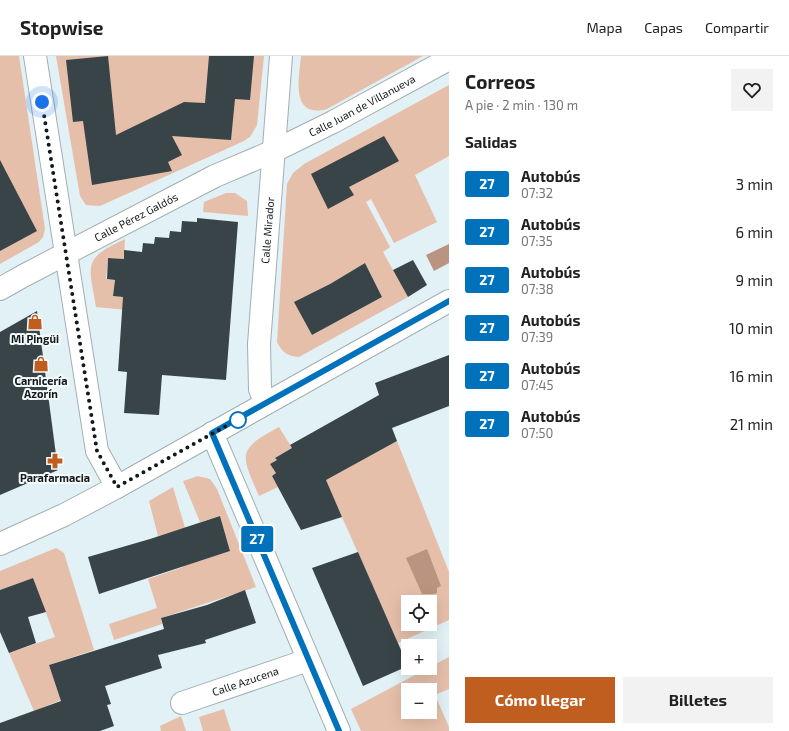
<!DOCTYPE html>
<html lang="es">
<head>
<meta charset="utf-8">
<style>
	:root { --surface:#fff; --page:#f2f2f2; --text:#202124; --muted:#757577; --line:#e0e0e0; --accent:#bf5e1e }
	body { margin:0; font-family:"Exo 2",sans-serif; background:var(--page); color:var(--text); height:100vh; display:flex; flex-direction:column; font-size:15px; white-space:nowrap }
	* { box-sizing:border-box; margin:0 }
	p { font-size:13px; color:var(--muted) }
	.icon { flex:none; width:22px; height:22px; fill:none; stroke:currentColor; stroke-width:2; stroke-linecap:round; stroke-linejoin:round }
	.map { position:relative; flex:1; overflow:hidden }
	.drawer { display:flex; flex-direction:column; background:var(--surface); width:340px }
	.drawer>* { flex:none }
	.badge { padding:0 8px; border-radius:3px; font-size:14px; line-height:26px }
	.fabs { position:absolute; left:401px; top:539px; display:grid; gap:8px }
	.fabs a { display:grid; place-items:center; width:36px; height:36px; border-radius:0px; background:var(--surface); box-shadow:0 4px 16px #0002; font-size:20px }
	.you { position:absolute; width:20px; height:20px; margin:-10px; border:3px solid #fff; border-radius:50%; background:#1a73e8; box-shadow:0 0 0 6px #1a73e833 }
	.map>.badge { position:absolute; translate:-50% -50%; box-shadow:0 0 0 2px #fff }
	h2 { padding:0 16px; font-size:15px; line-height:36px }
	.round { display:grid; place-items:center; flex:none; width:42px; height:42px; border-radius:0px; background:var(--page) }
	.head { display:flex; align-items:center; justify-content:space-between; height:68px; padding:0 16px }
	h1 { font-size:19px; font-weight:700; line-height:30px }
	.action { display:flex; gap:8px; margin-top:auto; padding:8px 16px }
	.action a { flex:1; height:46px; border-radius:0px; background:var(--accent); color:#fff; font-size:16px; font-weight:700; line-height:46px; text-align:center }
	.action a+a { background:var(--page); color:var(--text) }
	ul { padding:0; list-style:none }
	li { display:flex; align-items:center; gap:12px; height:48px; padding:0 16px }
	li div { flex:1 }
	li b { display:block; font-size:15px }
	li em { font-style:normal }
	li .badge { min-width:44px; font-weight:700; text-align:center }
	header { display:flex; align-items:center; gap:24px; box-sizing:border-box; height:56px; padding:0 20px; background:var(--surface); border-bottom:1px solid var(--line) }
	header strong { font-size:19px }
	nav { display:flex; gap:22px; margin-inline-start:auto; font-size:14px }
	main { display:flex; flex:1; min-height:0 }
	.map>svg:first-child { display:block }
	.green { fill:#e6bfaa; fill-rule:evenodd }
	.water { fill:#ba9480 }
	.building { fill:#384448 }
	.lines { fill:none; stroke-linecap:round; stroke-linejoin:round }
	.minor-casing { stroke:#a1afb3; stroke-width:24 }
	.minor { stroke:#fff; stroke-width:22 }
	.line-casing { stroke:#fff; stroke-width:9 }
	.line { stroke:#0072bc; stroke-width:6 }
	.walk { stroke:#13191a; stroke-width:4; stroke-dasharray:0 7.2 }
	.stop-dot { fill:#fff; stroke:#0072bc; stroke-width:2 }
	.labels { text-anchor:middle; stroke-width:4; stroke-linejoin:round; paint-order:stroke }
	.street-label { font-size:11px; fill:#13191a; stroke:#f6fcfe }
	.poi-label { font-size:11px; font-weight:bold; fill:#13191a; stroke:#f6fcfe }
</style>
</head>
<body>
<header>
<strong>Stopwise</strong>
<nav><a>Mapa</a><a>Capas</a><a>Compartir</a></nav>
</header>
<main>
<div class="map">
<svg width="449" height="675" viewBox="0 0 449 675">
	<rect width="100%" height="100%" fill="#e1f1f5"/>
	<g class="green">
		<polygon points="0,0 19,0 45,173 43,181 39,186 0,208"/>
		<polygon points="56,0 264,0 257,69 250,81 244,85 100,150 86,149 80,140"/>
		<path d="M301,0H423L327,53C290,63 299,21 301,0Z"/>
		<path d="M449,29V100L415,119L437,166L394,187L371,143L366,146L390,191L383,196L408,241L299,301C287,300 282,296 277,286L287,128L293,117L304,108ZM365,207L382,241L312,279L295,246L330,228Z"/>
		<polygon points="226,137 235,137 247,145 248,160 203,156 204,146"/>
		<path d="M125,183L124,203L108,202L106,223L115,224L113,240L138,242L137,255L96,251C89,208 82,203 125,183Z"/>
		<path d="M279,371L292,392L275,402L277,404L270,408L276,417L272,420L278,431L259,440C241,398 236,394 279,371Z"/>
		<path d="M397,385L449,516V564L398,587L338,452L313,430ZM408,546H430V568H408Z"/>
		<polygon points="198,420 210,423 217,433 256,531 161,562 162,568 114,584 109,568 157,552 148,523 183,511 172,476 158,480 149,445 173,431 195,506 230,495 220,460 200,466 183,425"/>
		<polygon points="56,492 64,497 94,594 49,609 61,644 34,655 9,597 55,581 33,522 0,534 0,515"/>
		<path d="M449,601V633L435,639L449,671V675H361L351,653ZM408,634H430V656H408Z"/>
		<polygon points="224,653 231,675 203,675 199,661"/>
		<polygon points="181,660 186,675 161,675 160,670"/>
	</g>
	<g class="water">
		<polygon points="449,188 449,207 434,215 426,199"/>
		<polygon points="427,493 441,530 437,532 437,537 433,538 422,538 406,502"/>
	</g>
	<g class="building">
		<polygon points="108,0 116,79 184,46 205,47 209,0 254,0 250,44 235,43 231,84 172,80 182,99 168,106 172,115 92,129 83,65 73,66 66,4"/>
		<polygon points="384,80 399,105 349,131 354,139 328,153 311,118"/>
		<polygon points="0,104 37,175 0,195"/>
		<polygon points="197,162 238,166 226,324 162,319 159,359 124,357 127,316 118,315 123,241 113,240 115,224 107,223 108,202 124,203 124,194 142,196 143,187 154,188 155,181 169,182 170,175 181,176 182,165 197,166"/>
		<polygon points="413,204 427,229 408,241 393,214"/>
		<polygon points="365,207 382,241 312,279 294,246 330,228"/>
		<polygon points="37,255 58,414 0,439 0,276"/>
		<polygon points="449,299 449,350 392,372 397,385 326,424 342,461 301,474 272,420 276,417 270,408 277,404 275,402 292,392 290,389 379,339 375,327"/>
		<polygon points="220,460 230,495 99,538 88,501 150,483"/>
		<polygon points="358,496 408,610 363,630 312,512"/>
		<polygon points="33,522 46,556 28,561 36,587 9,597 0,576 0,534"/>
		<polygon points="245,534 256,567 205,584 206,587 158,599 162,612 105,630 111,648 107,649 114,670 100,675 0,675 0,667 61,645 49,609 164,573 161,562 207,549"/>
	</g>
	<g class="lines">
		<defs>
			<g id="minor">
				<polyline points="35,0 97,395 117,431"/>
				<path id="s1" d="M0,233L23,220L215,120L274,95L333,66L449,3"/>
				<path id="s2" d="M265,347L260,333L259,288L281,0"/>
				<polyline points="212,377 339,675"/>
				<polyline points="0,488 64,459 117,431 449,245"/>
				<path id="s3" d="M182,647L308,604"/>
			</g>
		</defs>
		<use href="#minor" class="minor-casing"/>
		<use href="#minor" class="minor"/>
	</g>
	<g class="lines">
		<defs>
			<polyline id="line" points="339,675 212,377 449,245"/>
		</defs>
		<use href="#line" class="line-casing"/>
		<use href="#line" class="line"/>
		<polyline class="walk" points="42,46 97,395 117,431 240,362 238,364"/>
	</g>
	<defs>
		<symbol id="shop-bare" viewBox="-9 -9 18 18"><path d="M-5-2.5h2.3a2.7 3.5 0 0 1 5.4 0H5L5.5 6h-11ZM-1.5-2.5h3a1.5 2.3 0 0 0-3 0Z" fill="#bf5e1e" stroke="#f6fcfe" stroke-width="2.5" paint-order="stroke"/></symbol>
		<symbol id="pharmacy-bare" viewBox="-9 -9 18 18"><path d="M-2-6h4v4h4v4h-4v4h-4v-4h-4v-4h4Z" fill="#bf5e1e" stroke="#f6fcfe" stroke-width="2.5" paint-order="stroke"/></symbol>
	</defs>
	<g fill-rule="evenodd">
		<use href="#shop-bare" x="24" y="255" width="22" height="22"/>
		<use href="#shop-bare" x="30" y="297" width="22" height="22"/>
		<use href="#pharmacy-bare" x="44" y="394" width="22" height="22"/>
	</g>
	<circle class="stop-dot" cx="238" cy="364" r="8"/>
	<g class="labels">
		<g class="street-label">
			<text dy="4" stroke="none"><textPath href="#s1" startOffset="406">Calle Juan de Villanueva</textPath></text>
			<text dy="4" stroke="none"><textPath href="#s1" startOffset="154">Calle Pérez Galdós</textPath></text>
			<text dy="4" stroke="none"><textPath href="#s2" startOffset="174">Calle Mirador</textPath></text>
			<text dy="4" stroke="none"><textPath href="#s3" startOffset="67">Calle Azucena</textPath></text>
		</g>
		<g class="poi-label">
			<text x="35" y="287">Mi Pingüi</text>
			<text x="41" y="329">Carnicería<tspan x="41" dy="13">Azorín</tspan></text>
			<text x="55" y="426">Parafarmacia</text>
		</g>
	</g>
</svg>
<div class="fabs">
<a><svg class="icon" aria-label="locate" viewBox="0 0 24 24"><circle cx="12" cy="12" r="6"/><path d="M12 2v4M12 18v4M2 12h4M18 12h4"/></svg></a>
<a>+</a>
<a>−</a>
</div>
<div class="you" style="left:42px;top:46px"></div>
<b class="badge" style="left:257px;top:483px;background:#0072bc;color:#fff">27</b>
</div>
<section class="drawer">
<div class="head"><div><h1>Correos</h1><p>A pie · 2 min · 130 m</p></div><a class="round"><svg class="icon" aria-label="heart" viewBox="0 0 24 24"><path d="M12 20l-8-8c-3-5 5-10 8-4 3-6 11-1 8 4z"/></svg></a></div>
<h2>Salidas</h2>
<ul>
<li><span class="badge" style="background:#0072bc;color:#fff">27</span><div><b>Autobús</b><p>07:32</p></div><em>3 min</em></li>
<li><span class="badge" style="background:#0072bc;color:#fff">27</span><div><b>Autobús</b><p>07:35</p></div><em>6 min</em></li>
<li><span class="badge" style="background:#0072bc;color:#fff">27</span><div><b>Autobús</b><p>07:38</p></div><em>9 min</em></li>
<li><span class="badge" style="background:#0072bc;color:#fff">27</span><div><b>Autobús</b><p>07:39</p></div><em>10 min</em></li>
<li><span class="badge" style="background:#0072bc;color:#fff">27</span><div><b>Autobús</b><p>07:45</p></div><em>16 min</em></li>
<li><span class="badge" style="background:#0072bc;color:#fff">27</span><div><b>Autobús</b><p>07:50</p></div><em>21 min</em></li>
</ul>
<div class="action"><a>Cómo llegar</a><a>Billetes</a></div>
</section>
</main>
</body>
</html>
